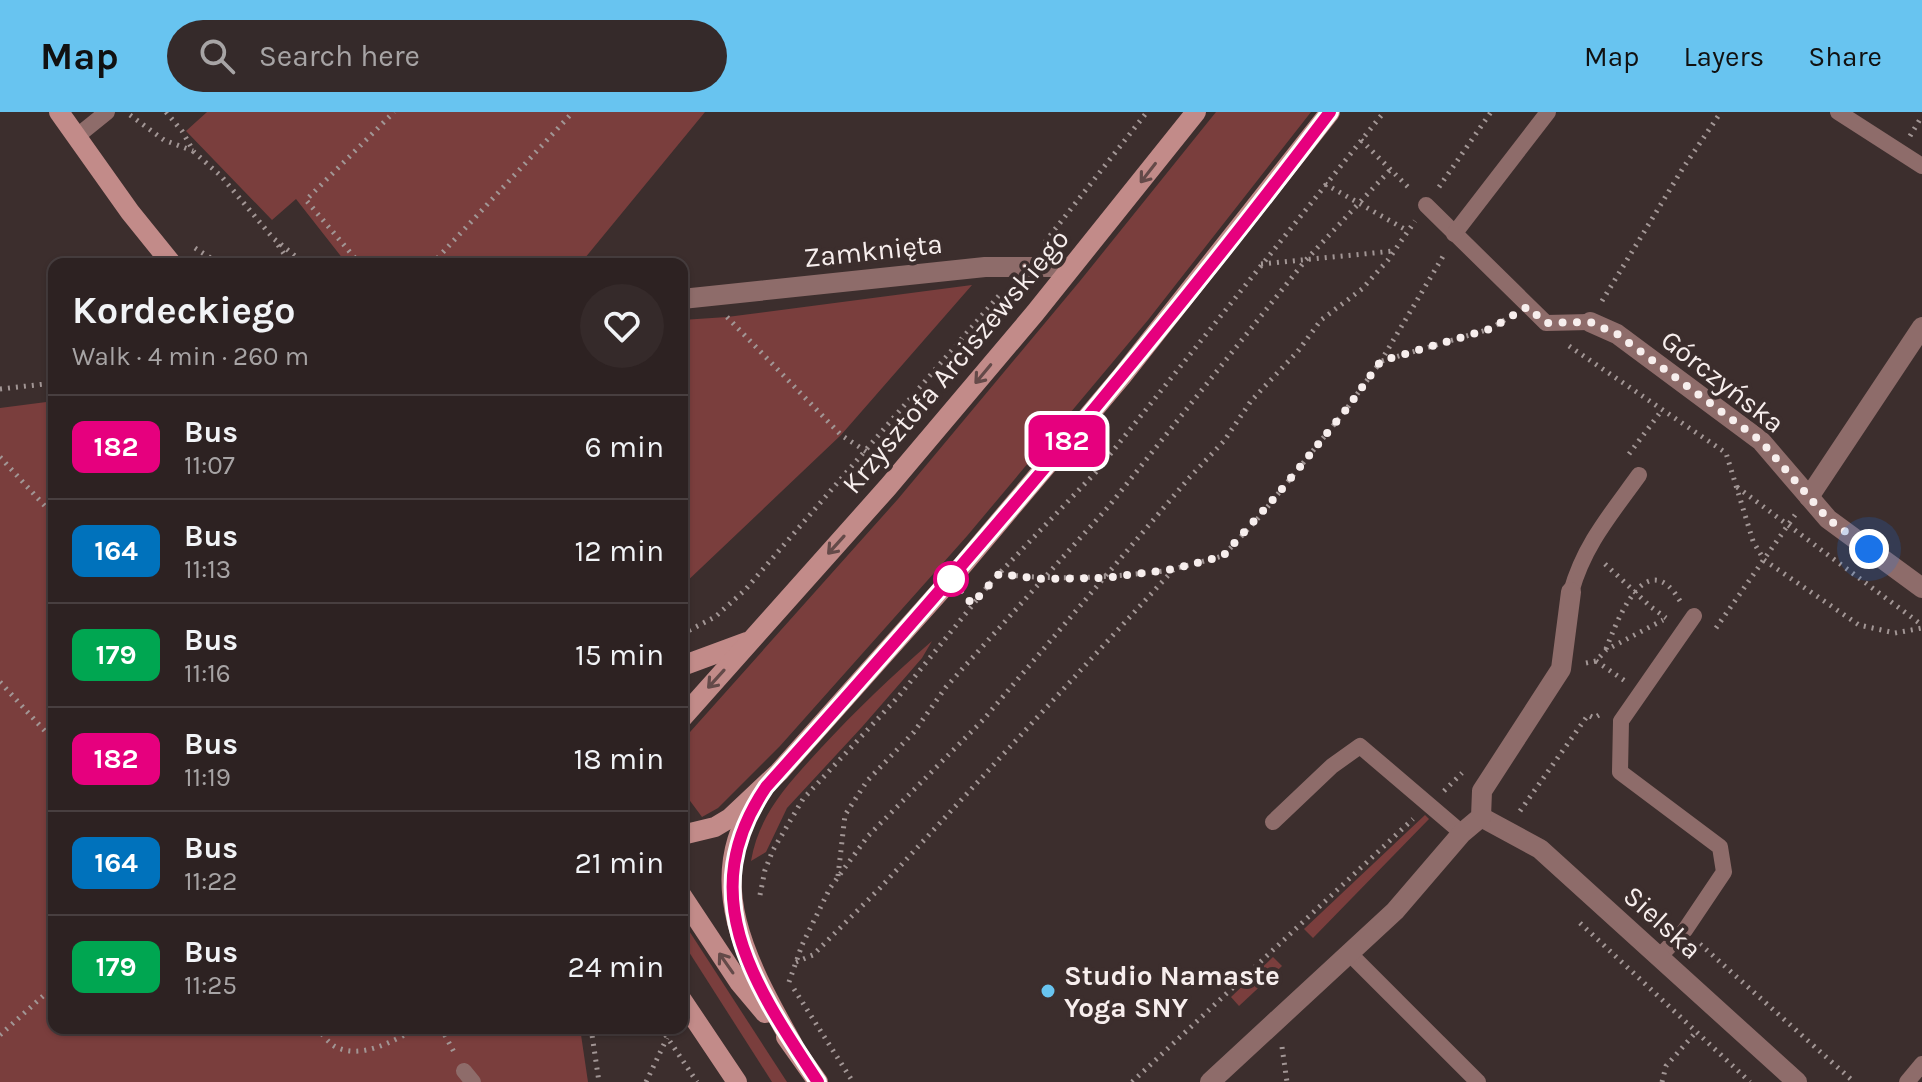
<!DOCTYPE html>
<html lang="en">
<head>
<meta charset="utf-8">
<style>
	:root { --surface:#2d2222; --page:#352a2a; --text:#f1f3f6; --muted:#a7a4a5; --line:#483f40; --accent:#68c4f0 }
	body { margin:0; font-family:Karla,sans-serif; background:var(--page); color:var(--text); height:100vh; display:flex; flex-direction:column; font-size:30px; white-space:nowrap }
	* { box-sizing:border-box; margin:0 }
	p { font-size:26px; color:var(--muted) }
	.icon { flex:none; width:44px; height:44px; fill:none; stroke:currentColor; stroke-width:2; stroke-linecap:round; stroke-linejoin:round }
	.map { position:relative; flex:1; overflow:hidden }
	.panel { position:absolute; left:48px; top:146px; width:640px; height:776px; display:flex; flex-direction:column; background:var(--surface); border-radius:16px; box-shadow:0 2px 6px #0004,0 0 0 2px var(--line) }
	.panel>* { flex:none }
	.badge { padding:0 16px; border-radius:12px; font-size:28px; line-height:52px }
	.you { position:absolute; width:40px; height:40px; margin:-20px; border:6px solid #fff; border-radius:50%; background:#1a73e8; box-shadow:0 0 0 12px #1a73e833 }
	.map>.badge { position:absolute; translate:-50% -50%; box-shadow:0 0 0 4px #fff }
	.round { display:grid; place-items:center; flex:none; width:84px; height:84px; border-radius:42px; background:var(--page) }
	.summary { display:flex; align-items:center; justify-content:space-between; height:136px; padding:0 24px }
	h1 { font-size:38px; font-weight:700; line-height:60px }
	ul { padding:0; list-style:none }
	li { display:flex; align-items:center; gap:24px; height:104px; padding:0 24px; border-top:2px solid var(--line) }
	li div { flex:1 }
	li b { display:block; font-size:30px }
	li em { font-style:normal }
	li .badge { min-width:88px; font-weight:700; text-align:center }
	header { display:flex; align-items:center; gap:48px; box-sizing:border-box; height:112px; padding:0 40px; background:var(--accent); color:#111 }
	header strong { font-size:38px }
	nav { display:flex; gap:44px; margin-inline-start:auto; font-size:28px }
	.search { width:560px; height:72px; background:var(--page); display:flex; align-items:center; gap:20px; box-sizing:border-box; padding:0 28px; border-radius:44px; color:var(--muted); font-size:30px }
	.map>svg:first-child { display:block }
	.green { fill:#7a3e3d }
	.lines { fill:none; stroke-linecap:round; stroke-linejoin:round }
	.path { stroke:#a29695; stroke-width:5; stroke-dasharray:2 6; stroke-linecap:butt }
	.lane { stroke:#8e6c6a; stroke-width:16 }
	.street { stroke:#8e6c6a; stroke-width:20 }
	.secondary { stroke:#c28b89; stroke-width:20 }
	.oneway { stroke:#644a49 }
	.line-casing { stroke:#fff; stroke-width:18 }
	.line { stroke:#e6007e; stroke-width:12 }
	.walk { stroke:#f7eeed; stroke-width:8; stroke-dasharray:0 14.4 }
	.stop-dot { fill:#fff; stroke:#e6007e; stroke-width:4 }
	.poi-dot { fill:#68c4f0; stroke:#3c2e2d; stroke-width:3 }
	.labels { text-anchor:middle; stroke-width:8; stroke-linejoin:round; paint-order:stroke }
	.street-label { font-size:28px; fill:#f7eeed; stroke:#3c2e2d }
	.poi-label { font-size:28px; font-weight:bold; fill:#f7eeed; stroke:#3c2e2d; text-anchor:start }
</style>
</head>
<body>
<header>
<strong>Map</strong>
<div class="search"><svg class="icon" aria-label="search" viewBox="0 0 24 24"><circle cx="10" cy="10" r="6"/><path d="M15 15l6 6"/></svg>Search here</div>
<nav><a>Map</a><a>Layers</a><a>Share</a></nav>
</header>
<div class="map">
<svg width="1922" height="970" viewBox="0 0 1922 970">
	<rect width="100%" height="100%" fill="#3c2e2d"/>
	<g class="green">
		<polygon points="207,0 705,0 580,152 347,152 296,87 272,108 186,19"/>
		<polygon points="1216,0 1311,0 1148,208 967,424 780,634 718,696 702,705 682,678 682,629 898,387 1080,169"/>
		<polygon points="972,173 841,323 682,474 682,208 727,205"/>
		<polygon points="54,289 54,916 580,916 588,970 0,970 0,296"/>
		<path d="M932,529L922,546L862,615L787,696L766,740L751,749C759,701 790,670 821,636C856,598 893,563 932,529Z"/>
		<polygon points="1425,703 1429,707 1313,826 1304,817"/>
		<polygon points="682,808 787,970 772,970 689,840 682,827"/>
		<polygon points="1273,845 1282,854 1239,894 1231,885"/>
	</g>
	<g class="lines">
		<g class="path">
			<polyline points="166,0 182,19 194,40 221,64 273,126 305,152"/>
			<polyline points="130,3 164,28 193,39"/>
			<polyline points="1910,24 1922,4"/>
			<polyline points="1361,28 1411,78"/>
			<polyline points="1325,72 1408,119"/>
			<polyline points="1439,75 1491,0"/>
			<polyline points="1045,130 1147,0"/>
			<polyline points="278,133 291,152"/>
			<polyline points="195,136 220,152"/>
			<polyline points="360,152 306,88 394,0"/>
			<polyline points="432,152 573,0"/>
			<polyline points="1261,152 1394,139"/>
			<polyline points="1602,189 1683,56 1721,0"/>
			<polyline points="727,205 841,323 867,340"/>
			<polyline points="1569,234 1726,341 1753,429 1764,448 1859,513 1895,521 1922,516"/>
			<polyline points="1382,249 1490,217 1511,204"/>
			<polyline points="0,277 54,271"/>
			<polyline points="1629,342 1662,298"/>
			<polyline points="0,345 54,404"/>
			<polyline points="1737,375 1922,513"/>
			<polyline points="1605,452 1651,495 1666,506"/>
			<path d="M1000,462C1059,469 1115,465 1173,458"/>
			<polyline points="1716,516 1795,403"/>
			<polyline points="682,522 715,505 745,478 1002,180"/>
			<path d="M1606,537C1617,509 1646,431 1680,489"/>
			<polyline points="1596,549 1625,569"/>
			<polyline points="1586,551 1596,549 1606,538 1663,508"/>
			<polyline points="0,570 54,629"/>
			<polyline points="1444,679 1462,661"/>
			<polyline points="1520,699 1588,603 1594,606 1599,603"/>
			<polyline points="838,764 845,703 867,669 914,620 946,575 1109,394 1305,149 1390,58"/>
			<polyline points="760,783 765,758 773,738 803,687 899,584 992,469 1096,360 1384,0"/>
			<polyline points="1580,811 1750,970"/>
			<polyline points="1700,832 1854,970"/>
			<polyline points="796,850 813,843 880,776 1174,457 1223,444 1261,403 1345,299 1381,249 1445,141"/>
			<polyline points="789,870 802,833 830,776 868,724 983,608 1189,366 1224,329 1251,289 1298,239 1321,208 1362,177 1388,148 1415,109"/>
			<polyline points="794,877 853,970"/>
			<path d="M317,916C322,922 328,930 334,934C361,949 394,928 418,916"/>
			<polyline points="441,916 454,940"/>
			<polyline points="591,916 599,970"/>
			<polyline points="661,916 697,970"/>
			<polyline points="0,923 54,874"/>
			<polyline points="1282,935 1287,970"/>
			<polyline points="646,970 667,926"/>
			<polyline points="1132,970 1413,707"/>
			<polyline points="1662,970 1666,954 1696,920"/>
		</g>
		<g class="lane">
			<polyline points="1838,0 1922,54"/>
			<polyline points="76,25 107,0"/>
			<polyline points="1426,93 1546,211 1590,210"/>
			<polyline points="1454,122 1548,0"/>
			<path d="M1571,480C1584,433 1611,402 1639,363"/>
			<polyline points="1273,710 1332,654 1360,634 1462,721"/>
			<polyline points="1349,841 1478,970"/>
			<polyline points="1659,845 1685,818 1724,760 1720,735 1620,660 1621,609 1694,504"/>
			<polyline points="464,959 473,970"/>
			<polyline points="1907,970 1922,952"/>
		</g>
		<g class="street">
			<polyline points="682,187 985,155 1071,155"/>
			<polyline points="1590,210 1617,222 1761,329 1828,407 1922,476"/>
			<polyline points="1809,385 1922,215"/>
			<polyline points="1481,705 1540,737 1797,970"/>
			<polyline points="1210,970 1395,799 1462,721 1481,705 1482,679 1561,557 1571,480"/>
		</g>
		<g class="secondary">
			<polyline points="59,0 130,100 172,152"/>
			<polyline points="682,554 747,530"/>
			<polyline points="682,606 888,375 1035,201 1196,0"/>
			<path d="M755,691C700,773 753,860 793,933"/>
			<polyline points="682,723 715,715 730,706 779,660 951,467 1122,264 1330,0"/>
			<polyline points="682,784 739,870 765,901"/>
			<polyline points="682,888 737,970"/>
			<polyline points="786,925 818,970"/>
		</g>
	</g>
	<defs><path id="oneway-shaft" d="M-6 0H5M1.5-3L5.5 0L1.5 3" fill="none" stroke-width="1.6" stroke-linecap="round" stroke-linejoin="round" transform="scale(2)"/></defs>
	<g class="oneway">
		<use href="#oneway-shaft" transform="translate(1148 61) rotate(128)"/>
		<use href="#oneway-shaft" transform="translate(983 262) rotate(130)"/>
		<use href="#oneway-shaft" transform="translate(836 433) rotate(132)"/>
		<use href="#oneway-shaft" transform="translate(716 567) rotate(132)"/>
		<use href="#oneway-shaft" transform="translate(726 851) rotate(-125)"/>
	</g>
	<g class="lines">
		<defs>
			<path id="line" d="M818,970C755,874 692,784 766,675C962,457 1153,234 1330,0"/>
		</defs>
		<use href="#line" class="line-casing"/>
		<use href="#line" class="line"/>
		<polyline class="walk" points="951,467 972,492 999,462 1043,467 1105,466 1174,457 1223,444 1278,382 1345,299 1381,249 1490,217 1527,195 1546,211 1590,210 1617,222 1761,329 1828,407 1869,437"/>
	</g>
	<circle class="stop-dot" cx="951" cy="467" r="16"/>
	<circle class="poi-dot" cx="1048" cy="879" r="8"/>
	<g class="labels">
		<g class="street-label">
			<text transform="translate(873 138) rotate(-6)" y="10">Zamknięta</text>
			<text transform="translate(955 249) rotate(-50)" y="10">Krzysztofa Arciszewskiego</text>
			<text transform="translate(1723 269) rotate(38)" y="10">Górczyńska</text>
			<text transform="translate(1663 810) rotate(42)" y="10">Sielska</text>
		</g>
		<g class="poi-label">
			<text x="1064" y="873">Studio Namaste<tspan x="1064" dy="32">Yoga SNY</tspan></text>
		</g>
	</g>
</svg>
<div class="you" style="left:1869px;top:437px"></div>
<b class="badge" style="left:1067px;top:329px;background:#e6007e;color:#fff">182</b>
<section class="panel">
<div class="summary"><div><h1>Kordeckiego</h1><p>Walk · 4 min · 260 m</p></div><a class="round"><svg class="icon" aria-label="heart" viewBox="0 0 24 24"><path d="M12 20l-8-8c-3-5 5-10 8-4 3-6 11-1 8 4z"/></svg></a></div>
<ul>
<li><span class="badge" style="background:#e6007e;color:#fff">182</span><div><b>Bus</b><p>11:07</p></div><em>6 min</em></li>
<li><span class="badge" style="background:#0072bc;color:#fff">164</span><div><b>Bus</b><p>11:13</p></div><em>12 min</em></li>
<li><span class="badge" style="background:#00a651;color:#fff">179</span><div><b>Bus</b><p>11:16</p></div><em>15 min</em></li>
<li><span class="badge" style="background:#e6007e;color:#fff">182</span><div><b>Bus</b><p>11:19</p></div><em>18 min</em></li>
<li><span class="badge" style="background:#0072bc;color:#fff">164</span><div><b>Bus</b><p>11:22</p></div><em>21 min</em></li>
<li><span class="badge" style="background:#00a651;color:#fff">179</span><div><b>Bus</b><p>11:25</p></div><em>24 min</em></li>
</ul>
</section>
</div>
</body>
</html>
